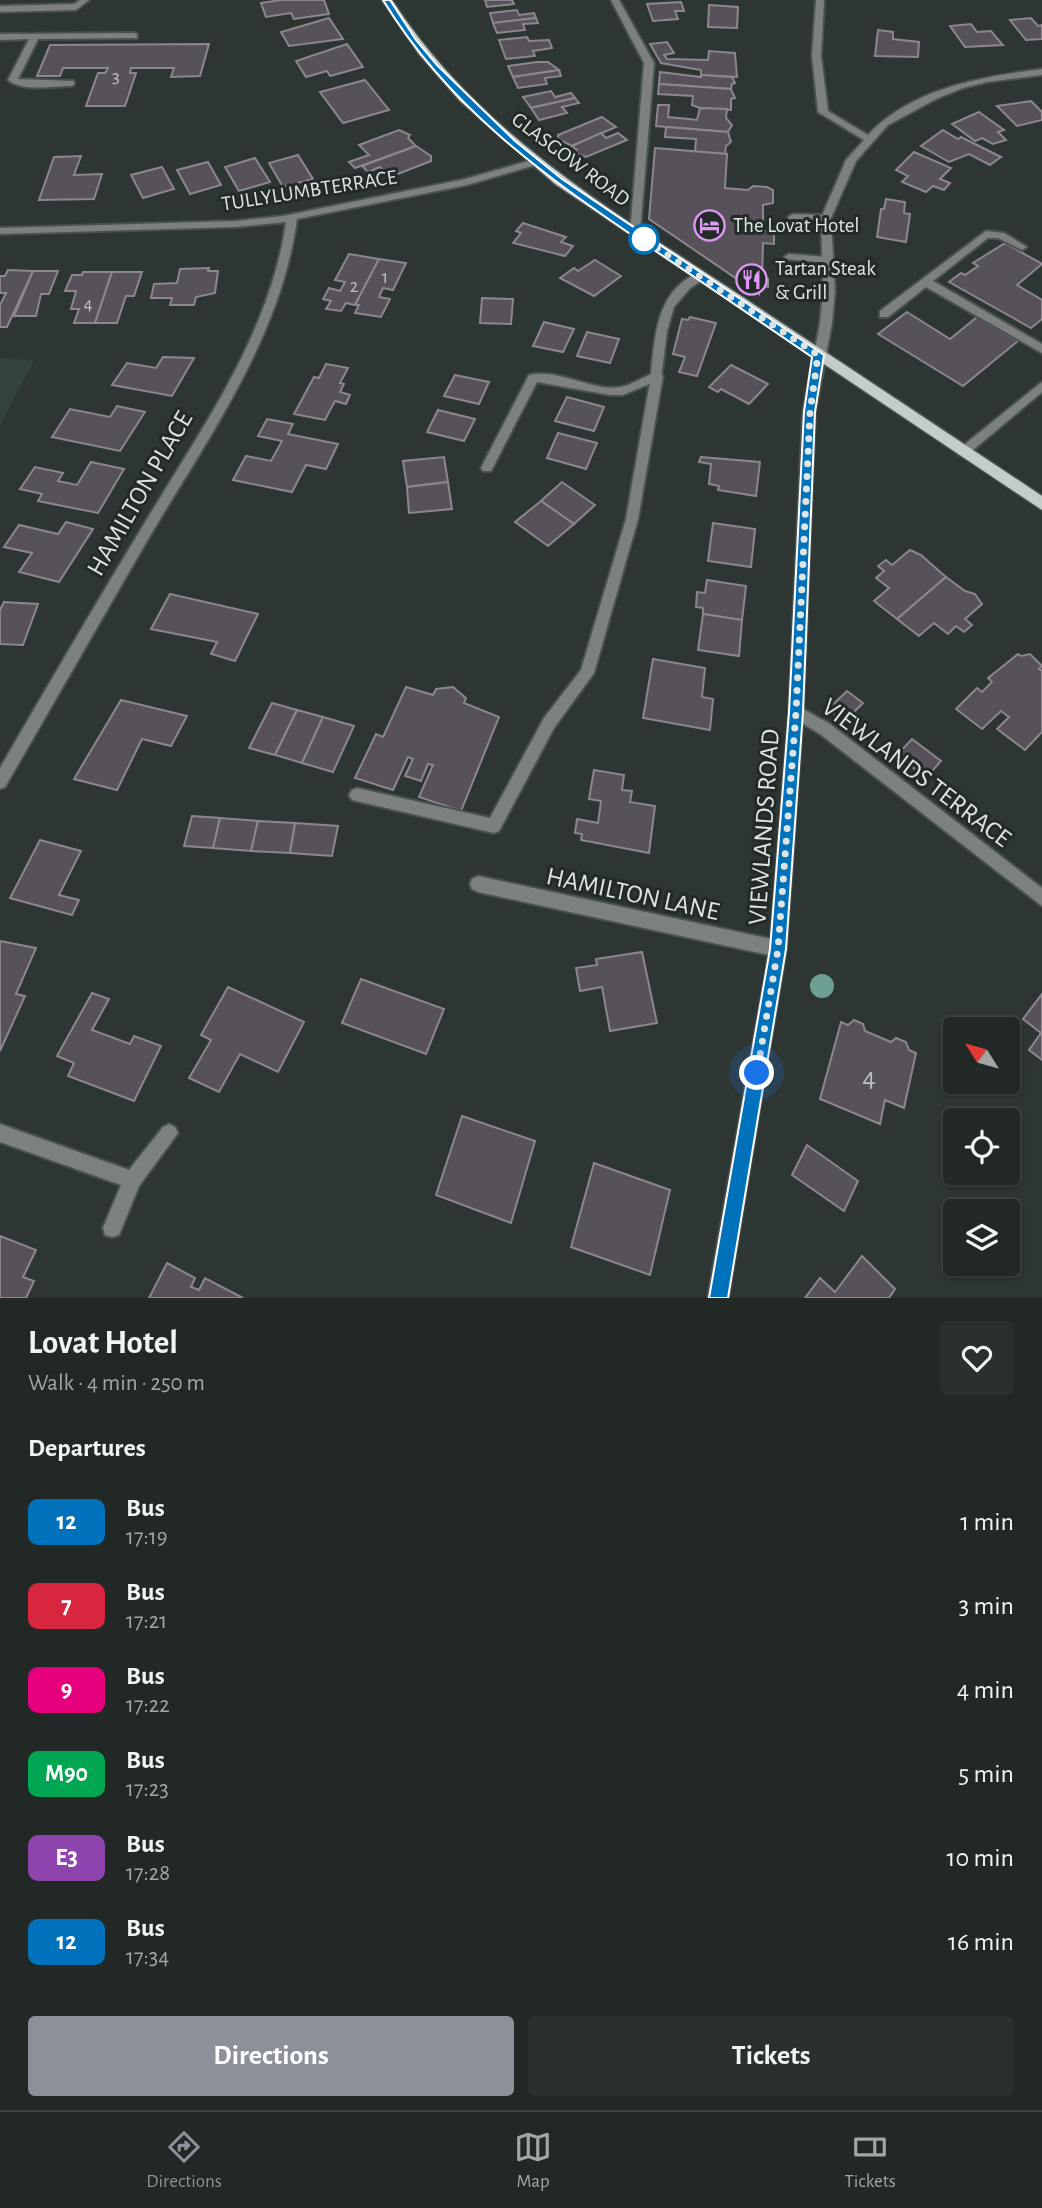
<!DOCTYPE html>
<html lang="en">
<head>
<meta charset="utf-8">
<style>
	:root { --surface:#222826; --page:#2a302e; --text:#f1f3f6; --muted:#a2a6a7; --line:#3f4443; --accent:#8c9099 }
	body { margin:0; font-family:"Alegreya Sans",sans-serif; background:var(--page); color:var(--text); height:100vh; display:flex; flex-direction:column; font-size:26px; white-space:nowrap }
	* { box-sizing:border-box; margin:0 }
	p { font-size:23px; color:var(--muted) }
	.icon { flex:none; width:38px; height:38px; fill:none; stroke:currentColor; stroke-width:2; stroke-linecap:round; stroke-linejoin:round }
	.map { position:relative; height:1298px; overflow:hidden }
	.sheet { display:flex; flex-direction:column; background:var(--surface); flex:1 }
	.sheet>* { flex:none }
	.badge { padding:0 14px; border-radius:10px; font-size:24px; line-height:46px }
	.needle { width:46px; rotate:307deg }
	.tools { position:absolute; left:943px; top:1017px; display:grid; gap:14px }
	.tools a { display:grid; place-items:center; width:77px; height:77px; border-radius:7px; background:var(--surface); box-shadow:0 2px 5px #0004,0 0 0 2px var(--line); font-size:35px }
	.you { position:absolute; width:35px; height:35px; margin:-18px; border:5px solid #fff; border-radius:50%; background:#1a73e8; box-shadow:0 0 0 10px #1a73e833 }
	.map>.badge { position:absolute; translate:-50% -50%; box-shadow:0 0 0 4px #fff }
	h2 { padding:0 28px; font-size:26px; line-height:63px }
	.round { display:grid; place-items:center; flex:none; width:74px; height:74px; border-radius:7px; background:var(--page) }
	.summary { display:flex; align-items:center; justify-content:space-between; height:119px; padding:0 28px }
	h1 { font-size:33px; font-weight:700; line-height:52px }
	.cta { display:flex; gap:14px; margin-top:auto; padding:14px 28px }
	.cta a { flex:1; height:80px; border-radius:7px; background:var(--accent); color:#fff; font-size:28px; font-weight:700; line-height:80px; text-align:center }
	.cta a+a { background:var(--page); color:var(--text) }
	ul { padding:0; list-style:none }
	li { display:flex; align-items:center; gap:21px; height:84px; padding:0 28px }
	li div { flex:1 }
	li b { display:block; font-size:26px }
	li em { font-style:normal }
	li .badge { min-width:77px; font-weight:700; text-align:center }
	.tab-bar { display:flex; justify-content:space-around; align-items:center; height:98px; border-top:2px solid var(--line); background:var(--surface); font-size:19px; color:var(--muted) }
	.tab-bar a { display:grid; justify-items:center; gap:4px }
	.tab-bar .on { color:var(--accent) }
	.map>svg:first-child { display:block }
	.built { fill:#32423e }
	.building { fill:#575259; stroke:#8c868e; stroke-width:2 }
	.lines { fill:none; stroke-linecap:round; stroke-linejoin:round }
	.lane-casing { stroke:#49524f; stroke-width:4 }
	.street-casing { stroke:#49524f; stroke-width:4 }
	.primary-casing { stroke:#49524f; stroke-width:3 }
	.lane { fill:#7c807f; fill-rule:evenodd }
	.street { fill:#7c807f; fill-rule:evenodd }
	.primary { fill:#c4cdcb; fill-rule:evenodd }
	.tree { fill:#6e9f93 }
	.line { fill:#0072bc; stroke:#fff; stroke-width:2 }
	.walk { stroke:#dee4e2; stroke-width:7; stroke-dasharray:0 12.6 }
	.stop-dot { fill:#fff; stroke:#0072bc; stroke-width:3.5 }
	.labels { text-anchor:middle; stroke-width:6; stroke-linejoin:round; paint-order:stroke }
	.far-number-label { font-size:19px; fill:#bcc0c0 }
	.far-street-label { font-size:21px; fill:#dee4e2; stroke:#232b29 }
	.far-poi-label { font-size:21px; fill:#dee4e2; stroke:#232b29; text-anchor:start }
	.street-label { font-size:26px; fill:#dee4e2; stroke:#232b29 }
	.near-number-label { font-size:28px; fill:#bcc0c0 }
</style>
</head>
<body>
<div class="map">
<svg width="1042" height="1298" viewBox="0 0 1042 1298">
	<rect width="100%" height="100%" fill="#2d3633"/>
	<polygon class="built" points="0,358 34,360 0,425"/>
	<g class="building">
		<polygon points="281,0 324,0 329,14 294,19 291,13 266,17 261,3"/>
		<polygon points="485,0 512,0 514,4 487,7"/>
		<polygon points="681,2 684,11 675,11 678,19 653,21 647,4"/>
		<polygon points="709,5 738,7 737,28 708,27"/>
		<polygon points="517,10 519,15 534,13 536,18 493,23 490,13"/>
		<polygon points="329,18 343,39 289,46 281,32"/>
		<polygon points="536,18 538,23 523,24 525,30 497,33 493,23"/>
		<polygon points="1031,18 1038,26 1042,25 1042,39 1026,40 1010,20"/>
		<polygon points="971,24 977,32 991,31 1003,45 965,47 950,26"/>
		<polygon points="878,30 893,32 893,39 919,42 918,57 875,56"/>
		<polygon points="527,37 529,41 549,40 552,48 533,51 535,56 506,59 499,40"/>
		<polygon points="667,42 674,53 664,55 667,59 708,60 709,51 735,53 737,77 701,75 701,70 661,63 650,44"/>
		<polygon points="209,44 200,76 171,77 174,68 131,68 130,73 136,73 125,106 86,106 98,73 105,73 108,68 63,68 60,76 37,76 50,45"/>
		<polygon points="347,44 363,67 330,76 327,71 306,77 296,61"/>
		<polygon points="537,62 548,62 559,70 513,77 508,66"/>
		<polygon points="559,70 561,76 545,78 547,84 518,88 513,77"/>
		<polygon points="660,72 701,77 701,75 732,77 735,83 732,84 731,89 659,84"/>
		<polygon points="365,80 389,110 343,123 320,92"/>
		<polygon points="659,84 731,89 735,98 731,99 731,110 700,108 692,105 693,96 658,94"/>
		<polygon points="551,91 555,97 571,93 575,98 531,108 523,97"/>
		<polygon points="575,98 579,103 562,107 567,113 539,120 531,108"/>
		<polygon points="1031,101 1042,112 1042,120 1017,126 997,106"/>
		<polygon points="658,105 669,105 668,117 689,119 697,120 700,108 727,109 726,118 732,125 728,132 656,126"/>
		<polygon points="979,112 1004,130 998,132 1006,140 993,144 982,138 975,141 952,124"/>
		<polygon points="602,117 616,127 572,146 558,139 558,135"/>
		<polygon points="666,127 728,132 731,142 726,146 725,154 695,152 696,139 665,137"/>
		<polygon points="399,130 410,135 408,138 416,146 355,168 349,162 369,155 359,145"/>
		<polygon points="943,130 958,139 961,137 1001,157 990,165 969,154 949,162 921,146"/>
		<polygon points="601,133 606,138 618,133 627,140 586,157 575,153 577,150 572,146"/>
		<polygon points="416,146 431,156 431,161 390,177 380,167 368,172 362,166"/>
		<polygon points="655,148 727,154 725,188 748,190 753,186 767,187 773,190 773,203 763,205 763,231 774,232 774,244 763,243 762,279 768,279 768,287 759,286 759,294 649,219"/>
		<polygon points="914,152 951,168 940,179 950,183 944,190 933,186 926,192 902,182 908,176 896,170"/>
		<polygon points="298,155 313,179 283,187 269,163"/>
		<polygon points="81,156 74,175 102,174 94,199 39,200 54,157"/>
		<polygon points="255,158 270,182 239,191 225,167"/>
		<polygon points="208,162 221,185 190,194 177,170"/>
		<polygon points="162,167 174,189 143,198 131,175"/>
		<polygon points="886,199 905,202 904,213 910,214 906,242 877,237 881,209 884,209"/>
		<polygon points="523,223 566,237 561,242 573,246 565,256 513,243 521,233 516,231"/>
		<polygon points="1005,243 1042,264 1017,285 1042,300 1042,319 1031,328 949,282 961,273 965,275 978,266 973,263"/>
		<polygon points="349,254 379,259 355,305 346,303 341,311 326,309 331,301 323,299 329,288 340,291 345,282 335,280"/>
		<polygon points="379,259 406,263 393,290 383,288 379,297 390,299 381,317 355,313 359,305 355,305"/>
		<polygon points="595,260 621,276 594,296 560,278 574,268 578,271"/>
		<polygon points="209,268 208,271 218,271 215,293 196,297 194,305 170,305 172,298 151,298 154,284 177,283 180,269"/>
		<polygon points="8,270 33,271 7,327 0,327 0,305 6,293 0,293 0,276 5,276"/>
		<polygon points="33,271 58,271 49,294 41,294 36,316 14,316"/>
		<polygon points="83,272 112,272 95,323 74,323 79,309 71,309 76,291 65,291 72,275 82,275"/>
		<polygon points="112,272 142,272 134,296 126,296 117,323 95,323"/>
		<polygon points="482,298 513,299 511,324 480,323"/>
		<polygon points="907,312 950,339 977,317 1018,341 963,386 878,334"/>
		<polygon points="690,317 716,323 697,376 679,372 685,357 673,354 682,319 688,320"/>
		<polygon points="544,322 574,329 563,352 533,346"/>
		<polygon points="587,332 619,339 610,363 577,356"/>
		<polygon points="163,357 194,358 172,396 112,385 127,363 156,368"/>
		<polygon points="326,364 348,368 340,383 344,384 340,392 350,395 346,404 335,401 325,420 294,414 314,377 319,378"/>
		<polygon points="731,365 768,384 749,404 721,389 718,392 709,387"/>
		<polygon points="455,375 489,382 479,404 444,396"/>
		<polygon points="567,397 604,407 594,431 555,421"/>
		<polygon points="117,406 145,412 120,451 52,437 70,409 110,417"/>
		<polygon points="438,410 475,419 464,441 427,432"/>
		<polygon points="267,419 293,424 288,434 338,444 326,469 306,465 292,492 233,480 246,456 271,461 282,441 258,436"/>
		<polygon points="558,433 597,443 586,469 547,458"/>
		<polygon points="444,457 448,482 407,487 403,461"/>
		<polygon points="701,457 760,462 756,496 718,490 719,486 709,484 711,464 699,462"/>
		<polygon points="91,462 124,469 98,513 38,501 42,494 20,489 35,467 63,473 58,481 77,485"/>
		<polygon points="448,482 452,509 409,513 407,487"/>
		<polygon points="562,482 595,505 574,524 541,501"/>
		<polygon points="541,501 574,524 548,546 515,522"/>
		<polygon points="66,522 93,529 59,582 19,572 32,553 4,547 19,525 58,534"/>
		<polygon points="713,523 755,529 751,567 708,561"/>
		<polygon points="910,550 921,555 946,577 897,619 874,601 889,588 876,578 884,571 878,566 886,560 892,565"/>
		<polygon points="946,577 965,591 975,594 982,604 965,619 972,625 964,632 956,626 948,634 934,623 919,636 897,619"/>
		<polygon points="707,580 746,586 742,620 703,614 703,608 696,607 697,592 705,593"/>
		<polygon points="170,594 258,614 235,661 211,654 217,642 151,629"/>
		<polygon points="4,602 38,604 23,645 0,644 0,610"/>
		<polygon points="703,614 742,620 739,656 698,650"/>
		<polygon points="1018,654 1021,656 1030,654 1042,666 1039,669 1042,671 1042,732 1025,750 997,729 1009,717 1001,711 982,729 956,709 977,688 982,692 992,682 988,678"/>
		<polygon points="653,659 705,668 702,697 713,699 710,730 643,718"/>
		<polygon points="406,687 433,695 436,689 453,687 466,698 464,703 499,717 461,811 419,797 433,765 428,764 421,781 405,776 413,759 408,757 393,790 355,778 376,734 383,737"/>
		<polygon points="847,691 863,703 844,722 828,709"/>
		<polygon points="121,700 187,716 171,746 142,739 117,790 74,779"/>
		<polygon points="272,703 297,710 275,755 249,748"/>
		<polygon points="297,710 323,717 302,763 275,755"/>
		<polygon points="323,717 354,726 333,772 302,763"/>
		<polygon points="912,739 941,761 926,778 897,755"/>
		<polygon points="594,770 624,775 622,790 632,791 630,802 655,806 649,853 581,840 582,834 575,833 577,819 598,823 601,801 589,799"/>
		<polygon points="192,816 220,818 213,848 184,846"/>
		<polygon points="220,818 258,821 251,851 213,848"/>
		<polygon points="258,821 295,823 290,853 251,851"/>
		<polygon points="295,823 338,826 332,856 290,853"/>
		<polygon points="40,840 81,851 59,895 79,900 72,915 10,898"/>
		<polygon points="0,941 36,948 16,994 25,996 0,1051"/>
		<polygon points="642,952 657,1023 610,1031 602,987 580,991 576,968 597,965 596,959"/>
		<polygon points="361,979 444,1009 426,1054 342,1023"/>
		<polygon points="228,987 304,1022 278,1072 240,1054 219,1092 189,1078 211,1040 201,1035"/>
		<polygon points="92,993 109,999 92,1030 130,1044 134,1036 161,1046 134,1101 68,1076 74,1063 57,1056"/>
		<polygon points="1042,994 1042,1060 1029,1050 1041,1033 1023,1019"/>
		<polygon points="854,1020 863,1024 865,1031 891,1042 896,1038 906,1042 909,1050 916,1053 904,1108 885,1100 880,1124 820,1099 841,1022 848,1025"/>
		<polygon points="462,1116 535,1141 511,1223 436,1195"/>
		<polygon points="807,1145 858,1181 844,1211 792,1175"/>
		<polygon points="594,1163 670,1190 650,1275 571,1247"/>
		<polygon points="0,1236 36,1250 23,1277 34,1281 26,1298 0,1298"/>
		<polygon points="862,1256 895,1289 889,1298 805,1298 820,1278 835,1292"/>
		<polygon points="167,1263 195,1278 191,1287 199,1290 205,1278 243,1298 149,1298"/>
	</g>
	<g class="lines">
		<defs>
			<g id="lane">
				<polygon points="80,0 89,0 76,10 0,12 0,6 74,4"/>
				<path d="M134,33L137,34V38L38,39L18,79L74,81V85L71,86C53,86 22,92 8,80L29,39L0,40V34Z"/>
				<polygon points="793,214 826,215 831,218 826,221 789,219 788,217"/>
				<polygon points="986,231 1004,233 1027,247 1022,250 998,238 988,238 933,281 1042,344 1042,353 926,287 888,317 880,317 880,311"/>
				<polygon points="789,254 827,257 832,260 827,263 785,259 784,257"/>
				<polygon points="657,372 663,376 638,519 594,673 554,728 499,831 494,833 352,800 349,795 352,790 357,788 490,818 544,718 581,670 626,519 651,376"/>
			</g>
			<g id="street">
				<polygon points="611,0 619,0 654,63 640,233 635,236 630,233 644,63"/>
				<path d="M816,0H824L821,56L828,111L868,135C912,88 982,77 1042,69V75L987,82L963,88L936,99L888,125L856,161L831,218L835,291L832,323L815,412L803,709L830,724L1042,888V906L820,734L802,723L786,949L728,1298H708L769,955L478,892L472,889L470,884L472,879L478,876L771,939L789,712L803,412L820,323L823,291L821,218L846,160L864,140L818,112L812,56Z"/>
				<path d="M535,159L539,160V164L467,185L297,219C281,336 210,435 151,534C102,618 54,703 5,787L0,789V768C47,687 94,606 143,526C200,430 270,335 286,222L236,227L0,234V228L236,221L283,216L465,179Z"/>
				<path d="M700,272L705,276L704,279L690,288L674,307L667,331L661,379L623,395H610L537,382L491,471H483L481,468L529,375C559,368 593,392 621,387C631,385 642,378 651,374C655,335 657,289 700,272Z"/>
				<polygon points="1042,382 1042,392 967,455 959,455 957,452 959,449"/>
				<polygon points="0,1124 129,1170 163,1127 169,1124 175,1127 178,1133 139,1186 119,1235 112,1237 105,1235 103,1228 121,1185 0,1142"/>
			</g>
			<path id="primary" d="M382,0H392C476,130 606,207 732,290C836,359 939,427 1042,496V510L555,184L460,101L419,54Z"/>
		</defs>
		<use href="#lane" class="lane-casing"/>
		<use href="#street" class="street-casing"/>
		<use href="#primary" class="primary-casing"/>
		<use href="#lane" class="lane"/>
		<use href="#street" class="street"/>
		<use href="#primary" class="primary"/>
	</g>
	<circle class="tree" cx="822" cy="986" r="12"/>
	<path class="line" d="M383,0H390L416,40L437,65L515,141L562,179L824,355L815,412L803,712L786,949L728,1298H709L770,949L789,712L804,412L812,357C756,319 701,281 645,244C543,175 448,107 383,0Z"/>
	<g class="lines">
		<polyline class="walk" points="644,239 635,233 818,355 810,412 796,712 778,949 757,1073"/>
	</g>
	<defs>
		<symbol id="hotel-ring" viewBox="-11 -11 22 22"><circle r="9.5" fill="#232b29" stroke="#de98f3" stroke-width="1.5"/><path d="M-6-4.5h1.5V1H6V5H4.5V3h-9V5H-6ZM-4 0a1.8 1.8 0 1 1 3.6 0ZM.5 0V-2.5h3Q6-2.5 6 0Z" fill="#de98f3"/></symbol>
		<symbol id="restaurant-ring" viewBox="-11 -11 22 22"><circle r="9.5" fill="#232b29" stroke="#de98f3" stroke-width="1.5"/><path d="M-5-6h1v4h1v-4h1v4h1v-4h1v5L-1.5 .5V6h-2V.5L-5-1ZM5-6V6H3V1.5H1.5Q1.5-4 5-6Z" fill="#de98f3"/></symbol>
	</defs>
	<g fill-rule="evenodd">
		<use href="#hotel-ring" x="692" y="208" width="35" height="35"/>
		<use href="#restaurant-ring" x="734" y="262" width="35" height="35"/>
	</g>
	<circle class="stop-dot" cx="644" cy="239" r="14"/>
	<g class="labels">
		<g class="far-number-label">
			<text x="116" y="82">3</text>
			<text x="385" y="283">1</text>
			<text x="354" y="292">2</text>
			<text x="88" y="310">4</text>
		</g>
		<g class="far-street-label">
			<text transform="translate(571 159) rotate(37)" y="7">GLASGOW ROAD</text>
			<text transform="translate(309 190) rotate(-9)" y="7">TULLYLUMBTERRACE</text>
		</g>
		<g class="far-poi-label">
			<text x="733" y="232">The Lovat Hotel</text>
			<text x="775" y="275">Tartan Steak<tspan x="775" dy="24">&amp; Grill</tspan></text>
		</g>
		<g class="street-label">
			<text transform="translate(139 493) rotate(-60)" y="9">HAMILTON PLACE</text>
			<text transform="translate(917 772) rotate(37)" y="9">VIEWLANDS TERRACE</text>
			<text transform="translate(763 827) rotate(-86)" y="9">VIEWLANDS ROAD</text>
			<text transform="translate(633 893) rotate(12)" y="9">HAMILTON LANE</text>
		</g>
		<g class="near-number-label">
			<text x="869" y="1086">4</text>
		</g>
	</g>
</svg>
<div class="tools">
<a><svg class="needle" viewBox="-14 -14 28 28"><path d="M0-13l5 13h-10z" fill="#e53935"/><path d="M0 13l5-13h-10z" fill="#a2a6a7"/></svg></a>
<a><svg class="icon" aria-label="locate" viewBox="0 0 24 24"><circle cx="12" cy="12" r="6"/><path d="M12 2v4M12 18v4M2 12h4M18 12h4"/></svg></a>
<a><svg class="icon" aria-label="layers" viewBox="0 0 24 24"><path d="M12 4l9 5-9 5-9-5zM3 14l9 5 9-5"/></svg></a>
</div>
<div class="you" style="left:757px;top:1073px"></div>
</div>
<section class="sheet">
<div class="summary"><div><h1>Lovat Hotel</h1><p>Walk · 4 min · 250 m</p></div><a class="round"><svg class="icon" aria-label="heart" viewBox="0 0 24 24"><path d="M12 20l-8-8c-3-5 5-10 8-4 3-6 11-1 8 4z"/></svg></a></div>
<h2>Departures</h2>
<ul>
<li><span class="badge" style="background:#0072bc;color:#fff">12</span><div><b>Bus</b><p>17:19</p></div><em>1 min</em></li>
<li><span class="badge" style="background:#d7263d;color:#fff">7</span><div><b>Bus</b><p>17:21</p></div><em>3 min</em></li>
<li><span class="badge" style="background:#e6007e;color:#fff">9</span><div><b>Bus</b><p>17:22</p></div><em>4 min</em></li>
<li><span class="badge" style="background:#00a651;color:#fff">M90</span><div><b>Bus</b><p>17:23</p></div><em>5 min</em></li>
<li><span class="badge" style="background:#8e44ad;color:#fff">E3</span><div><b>Bus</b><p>17:28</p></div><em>10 min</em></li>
<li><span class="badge" style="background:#0072bc;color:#fff">12</span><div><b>Bus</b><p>17:34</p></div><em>16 min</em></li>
</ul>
<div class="cta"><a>Directions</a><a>Tickets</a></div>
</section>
<nav class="tab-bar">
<a class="on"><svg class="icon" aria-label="directions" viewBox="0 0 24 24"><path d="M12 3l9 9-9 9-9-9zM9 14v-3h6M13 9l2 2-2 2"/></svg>Directions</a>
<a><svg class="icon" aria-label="map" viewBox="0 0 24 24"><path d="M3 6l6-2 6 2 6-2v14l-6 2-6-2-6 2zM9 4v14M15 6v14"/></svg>Map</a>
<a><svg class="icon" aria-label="tickets" viewBox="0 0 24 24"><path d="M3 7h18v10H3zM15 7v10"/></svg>Tickets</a>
</nav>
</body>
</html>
